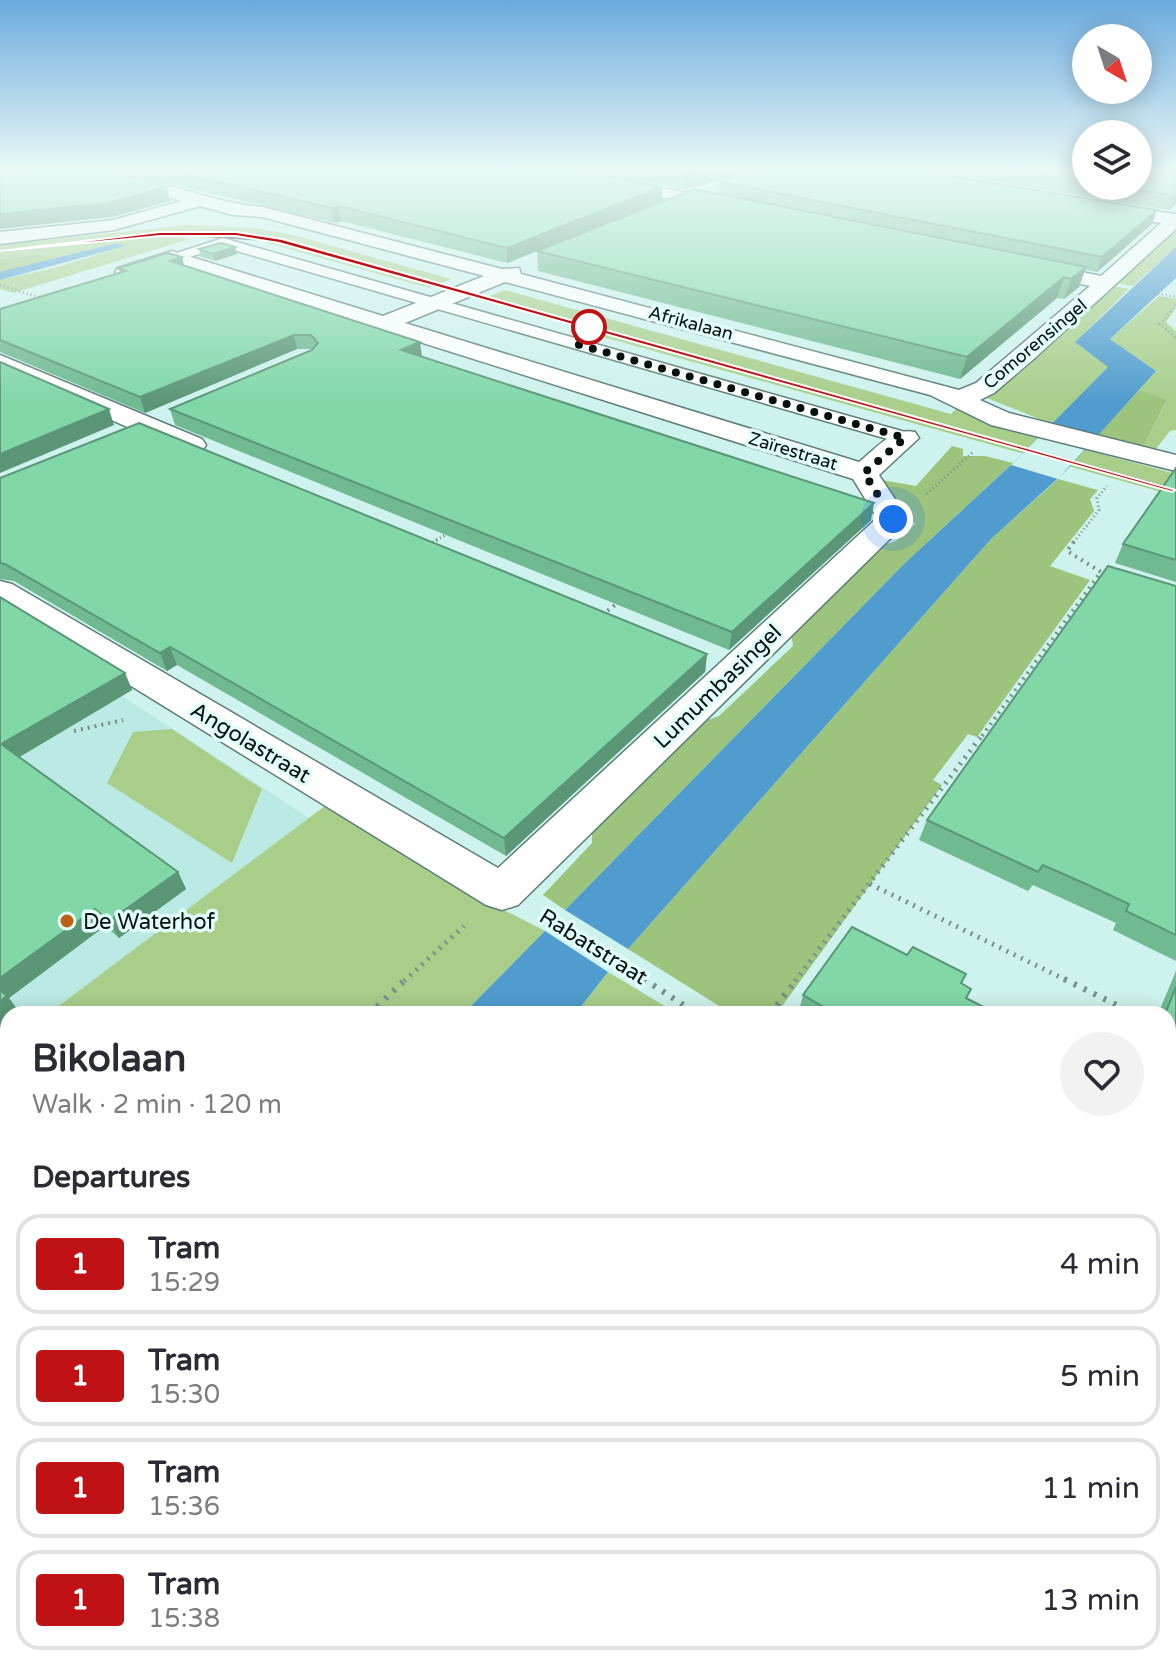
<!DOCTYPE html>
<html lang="en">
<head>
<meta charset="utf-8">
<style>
	:root { --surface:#fff; --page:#f2f2f3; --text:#2b2b33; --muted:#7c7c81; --line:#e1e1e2 }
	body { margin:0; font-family:"Varela Round",sans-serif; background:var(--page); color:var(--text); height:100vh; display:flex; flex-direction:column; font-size:30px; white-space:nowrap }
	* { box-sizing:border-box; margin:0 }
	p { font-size:26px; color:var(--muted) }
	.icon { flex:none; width:44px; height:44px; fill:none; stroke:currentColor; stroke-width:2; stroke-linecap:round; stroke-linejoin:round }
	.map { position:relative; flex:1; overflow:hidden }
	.sheet { position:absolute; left:0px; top:1006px; width:1176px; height:672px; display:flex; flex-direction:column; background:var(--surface); border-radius:24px 24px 0 0; box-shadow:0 4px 20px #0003 }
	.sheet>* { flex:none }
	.badge { padding:0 16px; border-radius:6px; font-size:28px; line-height:52px }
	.needle { width:52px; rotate:141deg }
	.tools { position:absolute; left:1072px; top:24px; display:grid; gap:16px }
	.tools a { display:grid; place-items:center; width:80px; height:80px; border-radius:50%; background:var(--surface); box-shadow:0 4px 20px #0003; font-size:40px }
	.you { position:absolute; width:40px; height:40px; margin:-20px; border:6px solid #fff; border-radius:50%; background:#1a73e8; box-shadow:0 0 0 12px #1a73e833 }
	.map>.badge { position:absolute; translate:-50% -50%; box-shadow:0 0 0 4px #fff }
	h2 { padding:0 32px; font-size:30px; line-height:72px }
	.round { display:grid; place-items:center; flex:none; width:84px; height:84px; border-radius:42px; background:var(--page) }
	.summary { display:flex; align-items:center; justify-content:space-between; height:136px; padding:0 32px }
	h1 { font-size:38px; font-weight:700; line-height:60px }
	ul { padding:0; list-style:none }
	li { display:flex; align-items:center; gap:24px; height:100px; margin:0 16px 12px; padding:0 16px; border:4px solid var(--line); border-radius:24px }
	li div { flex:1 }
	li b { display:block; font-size:30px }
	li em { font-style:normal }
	li .badge { min-width:88px; font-weight:700; text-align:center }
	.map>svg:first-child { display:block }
	.built { fill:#bbe9e3 }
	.green { fill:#a8ce8a }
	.forest { fill:#9cc47d }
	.water { fill:#509cce }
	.pier { fill:#cef2ed }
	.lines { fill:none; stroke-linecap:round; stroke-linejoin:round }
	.lane-casing { stroke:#5c7d79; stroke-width:3 }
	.street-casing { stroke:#5c7d79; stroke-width:3 }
	.path-far4 { stroke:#77918d; stroke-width:3; stroke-dasharray:1 3; stroke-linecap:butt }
	.path-far3 { stroke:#77918d; stroke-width:4; stroke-dasharray:2 5; stroke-linecap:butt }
	.path-far2 { stroke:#77918d; stroke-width:5; stroke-dasharray:2 6; stroke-linecap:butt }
	.path-far1 { stroke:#77918d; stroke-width:6; stroke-dasharray:3 8; stroke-linecap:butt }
	.path { stroke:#77918d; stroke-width:8; stroke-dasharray:3 10; stroke-linecap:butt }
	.lane { fill:#fff; fill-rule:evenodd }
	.street { fill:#fff; fill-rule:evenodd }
	.tram { stroke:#192825; stroke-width:2 }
	.wall { fill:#70b991 }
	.shaded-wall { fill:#5b9676 }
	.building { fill:#82d7a9; stroke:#5b9676; stroke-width:2 }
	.line { fill:#c01115; stroke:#fff; stroke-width:2 }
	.walk { stroke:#05110f; stroke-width:8; stroke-dasharray:0 14.4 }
	.stop-dot { fill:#fff; stroke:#c01115; stroke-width:4 }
	.poi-dot { fill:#bd5f15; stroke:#e1fefa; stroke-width:3 }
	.labels { text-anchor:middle; stroke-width:7; stroke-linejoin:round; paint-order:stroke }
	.far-street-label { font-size:18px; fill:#05110f; stroke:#e1fefa }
	.street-label { font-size:22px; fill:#05110f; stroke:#e1fefa }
	.poi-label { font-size:22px; fill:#05110f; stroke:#e1fefa; text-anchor:start }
</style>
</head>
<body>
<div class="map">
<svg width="1176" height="1678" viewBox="0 0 1176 1678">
	<rect width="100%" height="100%" fill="#cef2ed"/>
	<polygon class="built" points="0,616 309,818 48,1014 8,1014 8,1044 0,1050"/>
	<g class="green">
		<polygon points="188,225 255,228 293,235 451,279 429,288 256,240 186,236 185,239 193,238 13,293 0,289 0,280 58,267 124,246 116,243 55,261 41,254 0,259 0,245"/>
		<polygon points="1176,227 1176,247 1133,286 1115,283"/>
		<polygon points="1113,286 1129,289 1075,342 1109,366 1052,424 987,398"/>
		<polygon points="505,290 951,414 957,408 1001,427 1176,474 1176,496 596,335 600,332 483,299"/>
		<polygon points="1159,296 1176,299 1176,308 1166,322 1176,331 1176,430 1170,431 1155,450 1143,447 1167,401 1139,390 1156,371 1110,339"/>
		<polygon points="172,729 262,789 232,863 107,783 133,732"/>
		<polygon points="325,806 447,881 545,931 463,1014 48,1014"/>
		<polygon points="608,972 678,1014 575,1014"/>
		<polygon points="8,1044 8,1352 0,1353 0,1050"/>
		<polygon points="8,1524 8,1660 0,1669 0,1533"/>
		<polygon points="160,1670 264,1670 258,1678 154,1678"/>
	</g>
	<g class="forest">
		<polygon points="41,254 55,261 0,272 0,259"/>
		<polygon points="1139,390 1167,400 1143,447 1097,436"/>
		<polygon points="952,446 963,449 963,456 985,456 1013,463 905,563 565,910 543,895 592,843 592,823 694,725 719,716 793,646 791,632 877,547 896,541 915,524 882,480 916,486"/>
		<polygon points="1058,479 1098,490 1090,499 1094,511 1050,566 1090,580 977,737 968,734 933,780 942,785 783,1005 764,1014 732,1014 628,949 991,539"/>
		<polygon points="8,1352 8,1524 0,1533 0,1353"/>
	</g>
	<g class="water">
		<polygon points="117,243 125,246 0,280 0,272"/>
		<polygon points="1176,247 1176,278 1110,339 1156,371 1066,471 991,539 628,949 565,910 905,563 1011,465 1108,367 1075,342"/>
		<polygon points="545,931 608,972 575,1014 463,1014"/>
		<polygon points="8,1660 8,1670 160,1670 154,1678 0,1678 0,1669"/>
	</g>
	<polygon class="pier" points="1052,424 1097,436 1058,479 1011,465"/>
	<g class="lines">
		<defs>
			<g id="lane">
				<polygon points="223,238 912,434 915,438 912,442 898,442 223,247 172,262 164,257"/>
				<polygon points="902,1670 969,1670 973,1678 906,1678"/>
			</g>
			<g id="street">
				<path d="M72,168C137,166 198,202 263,207L502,269L519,268L521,274L959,390L976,383L1090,286L1018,270L1015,266L1018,262L1025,260L1101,276L1161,223L1089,211V203L1176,214V229L1036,357L994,393L980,400L1009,413L1176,455V471L991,425L930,395L505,282L405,323L859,462C876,449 892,427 915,432L919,438L879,475L908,519L904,525L518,905L502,910L486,905L0,605V581L12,584L498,868L877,518L853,479L385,331L367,332L365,325L172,263L125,278L115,272L118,268L172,251L383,316L484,276L262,217L233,215L200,206L114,230L0,244V232L113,220L181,201Z"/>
				<polygon points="532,168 563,168 738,203 747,208 738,213 540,173"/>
				<polygon points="0,355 202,439 206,445 202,451 182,451 0,371"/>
				<polygon points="1168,1268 1176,1272 1176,1336 1168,1332"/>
			</g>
		</defs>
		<use href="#lane" class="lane-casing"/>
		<use href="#street" class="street-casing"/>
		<g class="path-far4">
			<polyline points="0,285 41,298"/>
			<polyline points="1154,293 1176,297"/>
			<polyline points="1176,305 1160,324 1176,338"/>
			<polyline points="927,494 973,452"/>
			<polyline points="433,542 449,533"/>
			<polyline points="1074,542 1099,510 1097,498 1107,486"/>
		</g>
		<g class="path-far3">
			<polyline points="430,544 437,540"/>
			<polyline points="602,615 619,602"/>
			<polyline points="74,731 123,720"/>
			<polyline points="982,736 1101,572 1067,551 1075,540"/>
		</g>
		<g class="path-far2">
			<polyline points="870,884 1068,981"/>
			<polyline points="550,918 647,981"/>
			<polyline points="404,981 464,926"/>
			<polyline points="795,981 983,734"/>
		</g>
		<g class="path-far1">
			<polyline points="644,979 697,1014"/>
			<polyline points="1064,979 1135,1014"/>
			<polyline points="369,1014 406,979"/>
			<polyline points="770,1014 797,979"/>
		</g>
		<g class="path">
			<polyline points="0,1574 8,1565"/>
			<polyline points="274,1678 279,1670"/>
			<polyline points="737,1678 741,1670"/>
		</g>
		<use href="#lane" class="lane"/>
		<use href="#street" class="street"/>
		<polyline class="tram" points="0,251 175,234 280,241 1176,490"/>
	</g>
	<g class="wall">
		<polygon points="0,168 565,168 662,187 662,201 507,263 341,221 335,223 112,170 170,201 112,217"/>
		<polygon points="566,168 900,168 1152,224 1097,272 1085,270 1079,287 1064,299 1057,298 960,379 538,271 537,251 719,194 720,182 736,175 685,189"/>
		<polygon points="912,168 1086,168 1086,186 1138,186 1176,168 1176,204 1169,210"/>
		<polygon points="199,249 237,254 215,261 201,257"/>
		<polygon points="182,257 184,266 422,356 421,357 871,520 729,650 175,425 170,409 313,349 297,349 145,413 0,352 0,309 120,273 118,268"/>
		<polygon points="1176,468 1176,582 1115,563 1123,544"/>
		<polygon points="0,478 707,654 705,672 506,856 177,665 167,671 14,581 0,579"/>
		<polygon points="1176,586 1176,961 1113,930 1116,923 1033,885 1028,891 919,840 927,820"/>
		<polygon points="0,597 125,673 132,690 19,757 178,872 186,889 119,938 105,926 9,998 20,1013 18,1014 8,1014 8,1022 0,1028"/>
		<polygon points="1176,971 1176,1232 1168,1227 1168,1014 1158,1014"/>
		<polygon points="961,984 966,998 997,1014 798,1014 803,995"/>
		<polygon points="1176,1341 1176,1532 1168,1527 1168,1352 1170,1345"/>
	</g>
	<g class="shaded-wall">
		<polygon points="715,168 763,168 685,189 686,175"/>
		<polygon points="167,187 170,201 112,217 0,229 0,214"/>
		<polygon points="662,187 662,201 507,263 507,248"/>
		<polygon points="1176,195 1176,204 1169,210 1175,196"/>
		<polygon points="338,206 341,221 335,223 332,208"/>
		<polygon points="1157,210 1152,224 1097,272 1102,257"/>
		<polygon points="235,247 237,254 215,261 213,254"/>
		<polygon points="182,257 185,270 170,261"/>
		<polygon points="1086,267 1079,287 1064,299 1071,279"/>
		<polygon points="1064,277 1057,298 960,379 967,357"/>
		<polygon points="294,335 297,349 145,413 140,397"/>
		<polygon points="420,342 422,356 402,365 401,350"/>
		<polygon points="109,409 114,425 0,473 0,454"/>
		<polygon points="874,503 871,520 729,650 732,632"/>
		<polygon points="170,647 177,665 167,671 160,653"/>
		<polygon points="707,654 705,672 506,856 504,838"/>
		<polygon points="125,673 132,690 11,762 1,744"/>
		<polygon points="178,872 186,889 119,938 109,921"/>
		<polygon points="95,909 105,926 9,998 20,1013 18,1014 8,1014 8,1022 0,1028 0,978"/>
	</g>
	<g class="building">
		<polygon points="0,168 106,168 167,187 108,203 0,214"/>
		<polygon points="157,168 565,168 662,187 507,248 338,206 332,208"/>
		<polygon points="642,168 715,168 686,175"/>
		<polygon points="753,168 900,168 1157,210 1102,257 720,182"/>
		<polygon points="997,168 1086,168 1086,182"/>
		<polygon points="1138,168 1176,168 1176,195 1175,196 1112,186 1138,186"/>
		<polygon points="694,189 1086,267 1071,279 1064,277 967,357 537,251"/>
		<polygon points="221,243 235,247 213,254 199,249"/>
		<polygon points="168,253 182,257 170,261 420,342 401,350 874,503 732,632 170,409 312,350 318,343 311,335 294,335 140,397 0,340 0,309 126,271 118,268"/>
		<polygon points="0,362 109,409 0,454"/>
		<polygon points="139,423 707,654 504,838 170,647 160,653 5,564 0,563 0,478"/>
		<polygon points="1176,468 1176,560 1123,544"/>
		<polygon points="1108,566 1176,586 1176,935 1126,911 1129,904 1086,884 1043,865 1038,872 927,820"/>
		<polygon points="0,597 125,673 1,744 178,872 109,921 95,909 0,978"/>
		<polygon points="852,927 907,955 913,947 966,974 961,983 971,989 966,998 997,1014 836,1014 803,995"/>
		<polygon points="1176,987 1176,1206 1168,1201 1168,1014 1165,1014"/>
		<polygon points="0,990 7,996 0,1001"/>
		<polygon points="1168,1363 1176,1368 1176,1510 1168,1504"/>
		<polygon points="458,1670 704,1670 713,1678 465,1678"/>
	</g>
	<linearGradient id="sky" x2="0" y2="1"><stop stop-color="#6baade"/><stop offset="0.42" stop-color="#e9f9f7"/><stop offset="1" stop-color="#e9f9f7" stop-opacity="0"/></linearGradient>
	<rect width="1176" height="403" fill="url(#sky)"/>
	<polygon class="line" points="160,232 236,232 282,239 1176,490 1172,492 279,243 236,236 160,236 0,251"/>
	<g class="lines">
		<polyline class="walk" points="589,327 573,343 905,438 864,473 893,519"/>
	</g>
	<circle class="stop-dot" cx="589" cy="327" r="16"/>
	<circle class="poi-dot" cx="67" cy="921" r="8"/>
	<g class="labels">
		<g class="far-street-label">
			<text transform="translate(691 323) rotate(15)" y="6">Afrikalaan</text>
			<text transform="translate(1035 344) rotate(-40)" y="6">Comorensingel</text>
			<text transform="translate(793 451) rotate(17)" y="6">Zaïrestraat</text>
		</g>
		<g class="street-label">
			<text transform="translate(717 686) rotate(-44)" y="8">Lumumbasingel</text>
			<text transform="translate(251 742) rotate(31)" y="8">Angolastraat</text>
			<text transform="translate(594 946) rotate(32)" y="8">Rabatstraat</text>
		</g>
		<g class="poi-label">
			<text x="83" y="929">De Waterhof</text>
		</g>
	</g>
</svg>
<div class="tools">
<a><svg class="needle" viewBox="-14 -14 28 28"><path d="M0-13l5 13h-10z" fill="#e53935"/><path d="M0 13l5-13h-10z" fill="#7c7c81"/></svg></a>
<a><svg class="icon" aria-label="layers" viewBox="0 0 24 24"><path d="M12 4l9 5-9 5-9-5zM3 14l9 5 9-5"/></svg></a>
</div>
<div class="you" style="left:893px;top:519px"></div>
<section class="sheet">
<div class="summary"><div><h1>Bikolaan</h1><p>Walk · 2 min · 120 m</p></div><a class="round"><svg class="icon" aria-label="heart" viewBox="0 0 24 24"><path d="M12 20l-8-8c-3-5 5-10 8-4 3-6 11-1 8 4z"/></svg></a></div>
<h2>Departures</h2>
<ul>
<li><span class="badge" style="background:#c01115;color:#fff">1</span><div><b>Tram</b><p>15:29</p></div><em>4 min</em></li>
<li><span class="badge" style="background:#c01115;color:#fff">1</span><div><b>Tram</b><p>15:30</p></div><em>5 min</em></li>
<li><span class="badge" style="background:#c01115;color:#fff">1</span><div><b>Tram</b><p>15:36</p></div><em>11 min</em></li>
<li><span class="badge" style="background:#c01115;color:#fff">1</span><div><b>Tram</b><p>15:38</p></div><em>13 min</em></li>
</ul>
</section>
</div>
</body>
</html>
